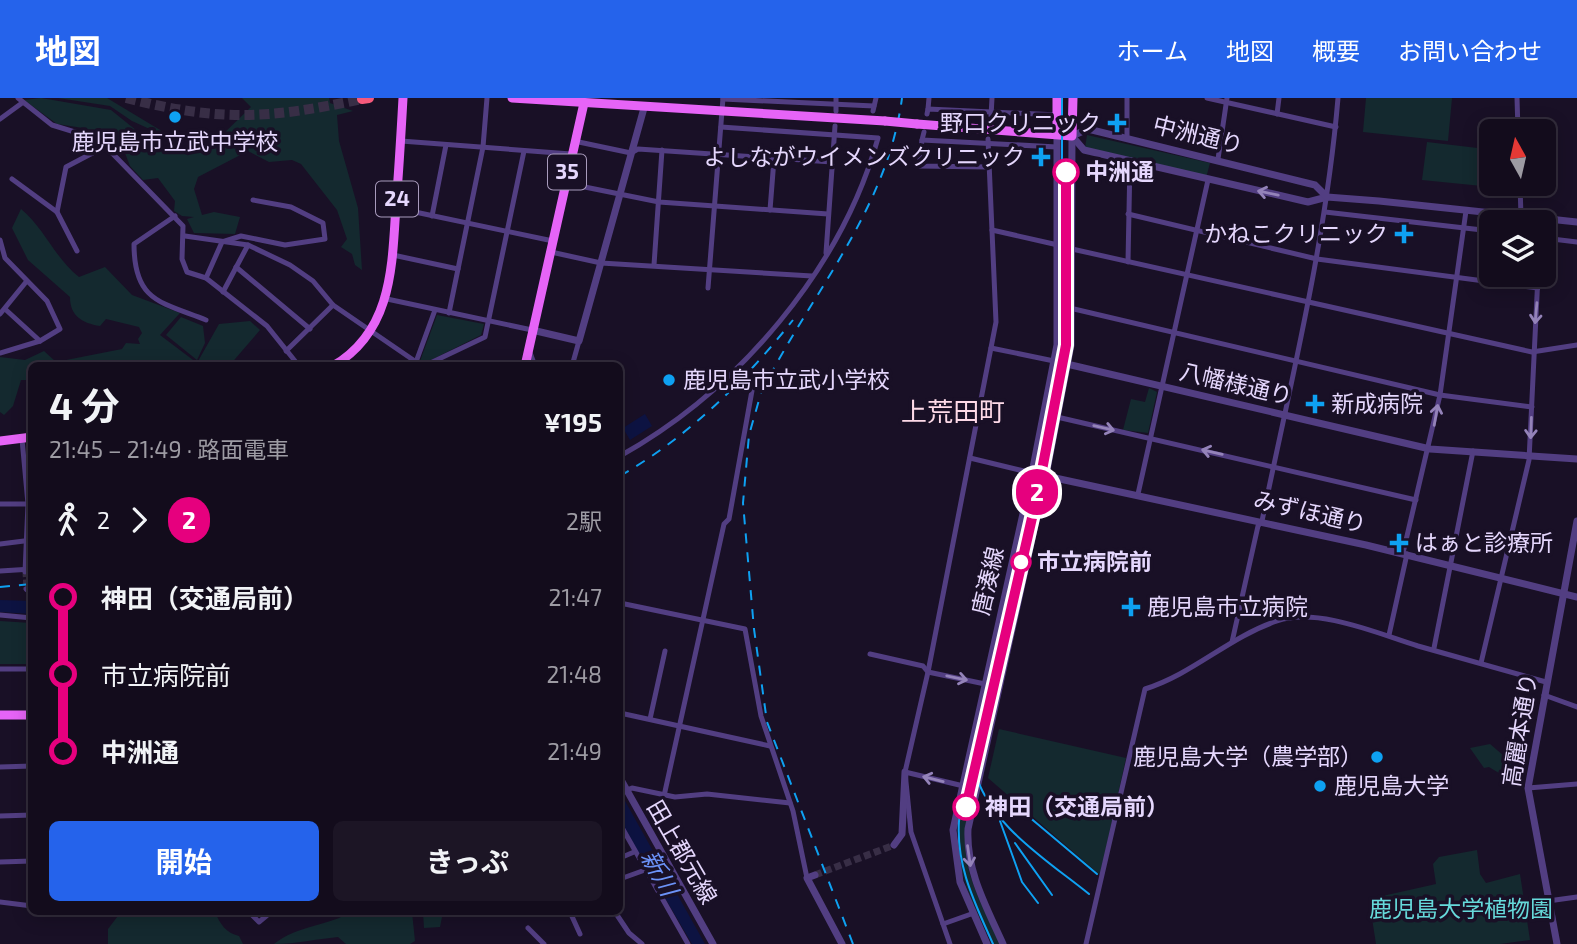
<!DOCTYPE html>
<html lang="ja">
<head>
<meta charset="utf-8">
<style>
	:root { --surface:#130c1c; --page:#1c1525; --text:#f1f3f6; --muted:#9d9ba3; --line:#322c3b; --accent:#2563eb }
	body { margin:0; font-family:"Exo 2","Noto Sans JP",sans-serif; background:var(--page); color:var(--text); height:100vh; display:flex; flex-direction:column; font-size:26px; white-space:nowrap }
	* { box-sizing:border-box; margin:0 }
	p { font-size:23px; color:var(--muted) }
	.icon { flex:none; width:38px; height:38px; fill:none; stroke:currentColor; stroke-width:2; stroke-linecap:round; stroke-linejoin:round }
	.map { position:relative; flex:1; overflow:hidden }
	.panel { position:absolute; left:28px; top:264px; width:595px; height:553px; display:flex; flex-direction:column; background:var(--surface); border-radius:10px; box-shadow:0 4px 18px #0003,0 0 0 2px var(--line) }
	.panel>* { flex:none }
	.badge { padding:0 14px; border-radius:23px; font-size:24px; line-height:46px }
	.needle { width:46px; rotate:352deg }
	.fabs { position:absolute; left:1479px; top:21px; display:grid; gap:14px }
	.fabs a { display:grid; place-items:center; width:77px; height:77px; border-radius:10px; background:var(--surface); box-shadow:0 4px 18px #0003,0 0 0 2px var(--line); font-size:35px }
	.map>.badge { position:absolute; translate:-50% -50%; box-shadow:0 0 0 4px #fff }
	.legs { display:flex; align-items:center; gap:10px; height:77px; padding:0 21px; font-size:23px }
	.legs p { margin-inline-start:auto }
	.head { display:flex; align-items:center; justify-content:space-between; height:119px; padding:0 21px }
	h1 { font-size:38px; font-weight:700; line-height:52px }
	.cta { display:flex; gap:14px; margin-top:auto; padding:14px 21px }
	.cta a { flex:1; height:80px; border-radius:10px; background:var(--accent); color:#fff; font-size:28px; font-weight:700; line-height:80px; text-align:center }
	.cta a+a { background:var(--page); color:var(--text) }
	ul { padding:0 21px; list-style:none }
	li { display:flex; align-items:center; gap:24px; height:77px; font-size:26px }
	li i { display:grid; place-items:center; width:10px; height:100%; margin:0 9px; background:currentColor }
	li i::after { content:''; width:18px; height:18px; margin:-9px; border:5px solid; border-radius:50%; background:var(--surface) }
	li p { margin-inline-start:auto }
	li:first-child i { background:linear-gradient(#0000 50%,currentColor 0) }
	li:last-child i { background:linear-gradient(currentColor 50%,#0000 0) }
	header { display:flex; align-items:center; gap:42px; box-sizing:border-box; height:98px; padding:0 35px; background:var(--accent); color:#fff }
	header strong { font-size:33px }
	nav { display:flex; gap:38px; margin-inline-start:auto; font-size:24px }
	.map>svg:first-child { display:block }
	.green { fill:#14292f }
	.water { fill:#0d1342 }
	.lines { fill:none; stroke-linecap:round; stroke-linejoin:round }
	.minor-tunnel { stroke:#382e46; stroke-width:5; stroke-dasharray:5 2.5; stroke-linecap:butt }
	.tertiary-tunnel { stroke:#382e46; stroke-width:7; stroke-dasharray:7 3.5; stroke-linecap:butt }
	.motorway-tunnel { stroke:#382e46; stroke-width:10; stroke-dasharray:10 5; stroke-linecap:butt }
	.minor { stroke:#523e82; stroke-width:5 }
	.tertiary { stroke:#523e82; stroke-width:7 }
	.primary { stroke:#e664f7; stroke-width:9 }
	.motorway { stroke:#f6597c; stroke-width:10 }
	.tram { stroke:#0ea1f2; stroke-width:2 }
	.rail { stroke:#0ea1f2; stroke-width:2; stroke-dasharray:10 9; stroke-linecap:butt }
	.primary-bridge { stroke:#e664f7; stroke-width:9 }
	.oneway { stroke:#9483b9 }
	.line-1-casing { stroke:#fff; stroke-width:16 }
	.line-1 { stroke:#e6007e; stroke-width:10 }
	.poi-dot { fill:#0ea1f2; stroke:#191026; stroke-width:2.5 }
	.stop-1-dot { fill:#fff; stroke:#e6007e; stroke-width:3.5 }
	.labels { text-anchor:middle; stroke-width:7; stroke-linejoin:round; paint-order:stroke }
	.shield { fill:#191026; stroke:#a89bbc; stroke-width:2 }
	.shield-label { font-size:21px; font-weight:bold; fill:#e5d7fd }
	.poi-label { font-size:23px; fill:#e5d7fd; stroke:#191026; text-anchor:start }
	.street-label { font-size:23px; fill:#e5d7fd; stroke:#191026 }
	.stop-label { font-size:23px; font-weight:bold; fill:#e5d7fd; stroke:#191026; text-anchor:start }
	.park-label { font-size:23px; fill:#66d9da; stroke:#191026 }
	.water-label { font-size:24px; font-style:italic; fill:#6b92f7; stroke:#191026 }
	.quarter-label { font-size:26px; fill:#fdd9e7; stroke:#191026 }
</style>
</head>
<body>
<header>
<strong>地図</strong>
<nav><a>ホーム</a><a>地図</a><a>概要</a><a>お問い合わせ</a></nav>
</header>
<div class="map">
<svg width="1577" height="846" viewBox="0 0 1577 846">
	<rect width="100%" height="100%" fill="#191026"/>
	<g class="green">
		<polygon points="41,0 111,12 142,37 165,49 183,54 198,53 218,41 251,9 242,0 329,0 330,5 353,13 337,17 339,43 358,110 362,172 355,167 352,156 341,149 347,141 337,112 301,66 292,62 269,64 248,53 198,79 194,91 202,117 214,114 240,119 235,136 194,135 187,121 194,119 182,118 174,113 175,103 158,80 143,82 130,68 125,55 104,40 83,30 57,26 24,2"/>
		<polygon points="58,0 107,0 185,47 132,23 110,8"/>
		<polygon points="1366,0 1452,0 1448,43 1363,34"/>
		<polygon points="1087,37 1210,65 1206,80 1085,50"/>
		<polygon points="1427,44 1486,51 1482,88 1422,82"/>
		<polygon points="1062,107 1069,107 1068,250 1061,249"/>
		<path d="M21,111C45,131 54,159 79,179L105,169L132,197L180,215L160,237L197,265L219,226L250,223L260,232L229,268H32L31,282H21L13,308L4,317L0,314V259L25,262L44,253L56,264L122,251L126,245L140,246L138,241L142,235L139,229L106,221L100,228C82,225 70,218 70,199L28,162L12,130Z"/>
		<polygon points="437,217 484,226 481,237 425,265 420,263"/>
		<polygon points="181,219 203,228 205,245 197,262 166,237"/>
		<polygon points="1055,279 1062,281 1046,359 1039,357"/>
		<polygon points="1149,290 1157,294 1148,335 1123,332 1131,301 1145,304"/>
		<polygon points="1032,392 1039,393 1023,467 1016,465"/>
		<polygon points="1014,472 1021,473 998,577 991,576"/>
		<polygon points="0,523 31,525 31,566 0,566"/>
		<polygon points="999,631 1126,660 1100,777 988,680"/>
		<path d="M1490,646L1504,658H1515C1514,668 1514,674 1504,678L1489,669L1484,670L1470,650Z"/>
		<path d="M963,699L970,700C956,766 974,788 1000,846H992C966,788 949,765 963,699Z"/>
		<polygon points="1477,752 1480,776 1486,785 1520,776 1530,842 1500,846 1376,846 1369,801 1436,786 1433,766 1439,759"/>
		<path d="M121,814H215C220,826 226,835 239,838L243,846H108V831Z"/>
		<path d="M349,814H412L415,843L410,846H346L338,839C316,841 297,846 274,846C297,827 334,827 349,814Z"/>
		<polygon points="423,814 443,814 440,829 424,830"/>
	</g>
	<g class="water">
		<polygon points="645,316 652,328 630,342 623,330"/>
		<polygon points="0,502 31,503 31,516 0,514"/>
		<polygon points="620,694 705,846 692,846 627,735 620,720"/>
	</g>
	<g class="lines">
		<polyline class="minor-tunnel" points="25,474 26,491"/>
		<polyline class="tertiary-tunnel" points="815,777 894,747"/>
		<path class="motorway-tunnel" d="M126,0C221,24 268,21 362,1"/>
		<g class="minor">
			<polyline points="18,0 52,27 91,39 113,56 183,128 182,161 187,174 206,180 267,228 299,268"/>
			<polyline points="1127,0 1127,40"/>
			<polyline points="1207,0 1336,29"/>
			<polyline points="1517,0 1518,33"/>
			<polyline points="723,1 874,8"/>
			<polyline points="928,11 929,0"/>
			<polyline points="836,13 836,0"/>
			<polyline points="873,13 876,0"/>
			<polyline points="927,16 928,11 1058,17"/>
			<polyline points="1277,16 1279,0"/>
			<polyline points="991,18 992,0"/>
			<polyline points="0,21 22,5"/>
			<polyline points="924,34 922,42 1057,49"/>
			<polyline points="922,42 919,68 988,69"/>
			<polyline points="401,43 571,56"/>
			<polyline points="574,43 631,55 638,51 832,64"/>
			<polyline points="1218,61 1227,0"/>
			<polyline points="12,81 57,114"/>
			<polyline points="565,85 659,104 828,116"/>
			<polyline points="1520,86 1521,119"/>
			<polyline points="396,110 553,143"/>
			<polyline points="770,112 774,61"/>
			<polyline points="1325,114 1491,133"/>
			<polyline points="1128,116 1317,161 1538,190"/>
			<path d="M175,118L134,146C134,203 160,204 206,222"/>
			<polyline points="432,118 446,47"/>
			<polyline points="992,132 1058,147"/>
			<polyline points="185,138 248,147 290,167 313,183 333,207 422,268"/>
			<polyline points="1544,140 1577,144"/>
			<polyline points="0,142 5,160 47,203 60,231 40,243 0,255"/>
			<polyline points="1072,151 1532,254 1577,247"/>
			<polyline points="77,153 57,114 66,69 104,49"/>
			<polyline points="551,154 601,165 812,178"/>
			<polyline points="826,155 835,28"/>
			<polyline points="393,157 458,171"/>
			<polyline points="1128,164 1130,63"/>
			<polyline points="654,167 662,52"/>
			<polyline points="236,169 310,231"/>
			<polyline points="206,180 222,144 241,138 285,147 325,141 323,125 291,109 253,102"/>
			<polyline points="708,190 723,0"/>
			<polyline points="223,194 248,147"/>
			<polyline points="387,201 532,232"/>
			<polyline points="5,211 40,243"/>
			<polyline points="1074,211 1440,297 1532,309"/>
			<polyline points="449,215 483,49 487,0"/>
			<polyline points="0,216 26,184"/>
			<polyline points="991,250 1054,263"/>
			<polyline points="529,252 535,268"/>
			<polyline points="286,253 333,207"/>
			<polyline points="416,264 435,212"/>
			<polyline points="424,268 485,239 524,53"/>
			<polyline points="572,268 579,243"/>
			<polyline points="1057,319 1416,402"/>
			<polyline points="22,341 28,406 25,474"/>
			<path d="M620,358C738,292 841,172 878,40L721,29"/>
			<polyline points="970,360 1032,375"/>
			<polyline points="1138,396 1208,82"/>
			<polyline points="0,406 32,406"/>
			<polyline points="0,446 32,442"/>
			<polyline points="1403,455 1440,297 1466,113"/>
			<polyline points="0,473 32,471"/>
			<polyline points="26,491 32,496"/>
			<polyline points="620,505 745,531 761,618 793,713 807,780"/>
			<polyline points="0,517 32,520"/>
			<polyline points="1389,537 1407,456"/>
			<path d="M1232,544L1258,428L1262,423C1291,283 1326,143 1338,0"/>
			<polyline points="1434,550 1473,353"/>
			<polyline points="870,556 923,568 928,574 985,586"/>
			<polyline points="1481,565 1529,362 1538,177"/>
			<polyline points="0,571 32,571"/>
			<polyline points="1544,597 1577,609"/>
			<polyline points="620,615 770,648"/>
			<polyline points="650,621 665,553"/>
			<polyline points="0,669 32,668"/>
			<polyline points="905,674 976,691"/>
			<polyline points="1528,690 1577,686"/>
			<polyline points="620,695 632,690 675,699 707,696 790,705"/>
			<polyline points="664,698 724,426 729,421 753,287"/>
			<polyline points="0,718 32,717"/>
			<polyline points="620,726 688,846"/>
			<polyline points="620,760 634,754"/>
			<polyline points="0,764 32,763"/>
			<polyline points="620,781 645,772"/>
			<polyline points="1548,803 1577,799"/>
			<polyline points="0,804 32,808"/>
			<polyline points="249,814 259,824 271,814"/>
			<polyline points="570,814 580,836"/>
			<polyline points="615,814 629,835 642,846"/>
			<polyline points="943,826 974,815"/>
			<polyline points="528,830 544,846"/>
			<polyline points="950,846 911,734 905,674 928,574 996,224 988,41"/>
			<path d="M1086,846L1145,591C1193,576 1229,539 1277,523C1318,509 1379,536 1418,548C1460,560 1503,572 1546,584"/>
		</g>
		<g class="tertiary">
			<polyline points="1072,38 1084,52 1308,104 1327,99 1379,103 1577,124"/>
			<polyline points="1072,38 1088,31 1315,87 1327,99"/>
			<polyline points="532,232 579,243 644,10"/>
			<polyline points="1054,263 1430,351 1577,361"/>
			<polyline points="1032,375 1366,447 1577,499"/>
			<polyline points="620,680 713,846"/>
			<polyline points="894,747 902,736 905,674"/>
			<polyline points="815,777 807,780 842,846"/>
			<polyline points="987,846 960,784 953,732 1032,375 1057,247 1057,36"/>
			<path d="M1003,846C986,808 966,773 968,731L1046,377L1071,247L1072,38"/>
			<polyline points="1557,846 1528,690 1577,423"/>
		</g>
		<g class="primary">
			<polyline points="512,0 885,23"/>
			<polyline points="917,26 1072,38 1073,0"/>
			<polyline points="1057,36 1057,0"/>
			<path d="M333,268C393,233 392,167 396,107C399,71 401,36 403,0"/>
			<polyline points="525,268 584,5"/>
			<polyline points="0,343 32,339"/>
			<polyline points="0,617 32,617"/>
		</g>
		<polyline class="motorway" points="362,1 369,0"/>
		<g class="tram">
			<path d="M974,670C987,726 1047,762 1089,796"/>
			<polyline points="1022,713 1097,776"/>
			<polyline points="1000,723 1022,784 1038,805"/>
			<polyline points="1015,745 1052,797"/>
			<path d="M993,846C975,805 956,769 959,723L1033,397L1062,247V0"/>
		</g>
		<g class="rail">
			<path d="M620,378C689,338 743,285 793,222"/>
			<polyline points="0,489 32,486"/>
			<path d="M853,846L767,624L754,531L743,405L749,337L761,295C810,196 887,113 902,0"/>
		</g>
		<polyline class="primary-bridge" points="885,23 917,26"/>
	</g>
	<defs><path id="oneway-shaft" d="M-6 0H5M1.5-3L5.5 0L1.5 3" fill="none" stroke-width="1.6" stroke-linecap="round" stroke-linejoin="round" transform="scale(1.75)"/></defs>
	<g class="oneway">
		<use href="#oneway-shaft" transform="translate(1268 95) rotate(-168)"/>
		<use href="#oneway-shaft" transform="translate(1536 215) rotate(95)"/>
		<use href="#oneway-shaft" transform="translate(1436 317) rotate(-80)"/>
		<use href="#oneway-shaft" transform="translate(1104 330) rotate(13)"/>
		<use href="#oneway-shaft" transform="translate(1531 330) rotate(92)"/>
		<use href="#oneway-shaft" transform="translate(1212 354) rotate(-167)"/>
		<use href="#oneway-shaft" transform="translate(957 580) rotate(12)"/>
		<use href="#oneway-shaft" transform="translate(933 681) rotate(-166)"/>
		<use href="#oneway-shaft" transform="translate(969 758) rotate(82)"/>
	</g>
	<g class="lines">
		<defs>
			<polyline id="line-1" points="966,709 1037,398 1066,247 1066,74"/>
		</defs>
		<use href="#line-1" class="line-1-casing"/>
		<use href="#line-1" class="line-1"/>
	</g>
	<g class="poi-dot">
		<circle cx="175" cy="19" r="7"/>
		<path d="M1113.5 14.5h7v7h7v7h-7v7h-7v-7h-7v-7h7z"/>
		<path d="M1037.5 48.5h7v7h7v7h-7v7h-7v-7h-7v-7h7z"/>
		<path d="M1400.5 125.5h7v7h7v7h-7v7h-7v-7h-7v-7h7z"/>
		<circle cx="669" cy="282" r="7"/>
		<path d="M1311.5 295.5h7v7h7v7h-7v7h-7v-7h-7v-7h7z"/>
		<path d="M1395.5 434.5h7v7h7v7h-7v7h-7v-7h-7v-7h7z"/>
		<path d="M1127.5 498.5h7v7h7v7h-7v7h-7v-7h-7v-7h7z"/>
		<circle cx="1377" cy="659" r="7"/>
		<circle cx="1320" cy="688" r="7"/>
	</g>
	<g class="stop-1-dot">
		<circle cx="1066" cy="74" r="12"/>
		<circle cx="1021" cy="464" r="9"/>
		<circle cx="966" cy="709" r="12"/>
	</g>
	<g class="labels">
		<g class="shield">
			<rect x="548" y="56.5" width="38" height="35" rx="5"/>
			<rect x="376" y="83.5" width="42" height="35" rx="5"/>
		</g>
		<g class="shield-label">
			<text x="567" y="81">35</text>
			<text x="397" y="108">24</text>
		</g>
		<g class="poi-label">
			<text x="1101" y="33" text-anchor="end">野口クリニック</text>
			<text x="175" y="52" text-anchor="middle">鹿児島市立武中学校</text>
			<text x="1025" y="67" text-anchor="end">よしながウイメンズクリニック</text>
			<text x="1388" y="144" text-anchor="end">かねこクリニック</text>
			<text x="683" y="290">鹿児島市立武小学校</text>
			<text x="1331" y="314">新成病院</text>
			<text x="1415" y="453">はぁと診療所</text>
			<text x="1147" y="517">鹿児島市立病院</text>
			<text x="1363" y="667" text-anchor="end">鹿児島大学（農学部）</text>
			<text x="1334" y="696">鹿児島大学</text>
		</g>
		<g class="street-label">
			<text transform="translate(1198 37) rotate(14)" y="8">中洲通り</text>
			<text transform="translate(1236 286) rotate(13)" y="8">八幡様通り</text>
			<text transform="translate(1310 414) rotate(13)" y="8">みずほ通り</text>
			<text transform="translate(988 483) rotate(-77)" y="8">唐湊線</text>
			<text transform="translate(1520 632) rotate(-81)" y="8">高麗本通り</text>
			<text transform="translate(682 754) rotate(60)" y="8">田上郡元線</text>
		</g>
		<g class="stop-label">
			<text x="1085" y="82">中洲通</text>
			<text x="1037" y="472">市立病院前</text>
			<text x="985" y="717">神田（交通局前）</text>
		</g>
		<g class="park-label">
			<text x="1461" y="819">鹿児島大学植物園</text>
		</g>
		<g class="water-label">
			<text transform="translate(659 775) rotate(61)" y="8">新川</text>
		</g>
		<g class="quarter-label">
			<text x="953" y="323">上荒田町</text>
		</g>
	</g>
</svg>
<div class="fabs">
<a><svg class="needle" viewBox="-14 -14 28 28"><path d="M0-13l5 13h-10z" fill="#e53935"/><path d="M0 13l5-13h-10z" fill="#9d9ba3"/></svg></a>
<a><svg class="icon" aria-label="layers" viewBox="0 0 24 24"><path d="M12 4l9 5-9 5-9-5zM3 14l9 5 9-5"/></svg></a>
</div>
<b class="badge" style="left:1037px;top:394px;background:#e6007e;color:#fff">2</b>
<section class="panel">
<div class="head"><div><h1>4 分</h1><p>21:45 – 21:49 · 路面電車</p></div><b>¥195</b></div>
<div class="legs"><svg class="icon" aria-label="walk" viewBox="0 0 24 24"><circle cx="13" cy="4" r="2"/><path d="M13 8l-2 6 4 7M11 14l-3 7M7 12l3-4h3l4 4"/></svg>2<svg class="icon" aria-label="forward" viewBox="0 0 24 24"><path d="M9 5l7 7-7 7"/></svg><b class="badge" style="background:#e6007e;color:#fff">2</b><p>2駅</p></div>
<ul>
<li><i style="color:#e6007e"></i><b>神田（交通局前）</b><p>21:47</p></li>
<li><i style="color:#e6007e"></i><span>市立病院前</span><p>21:48</p></li>
<li><i style="color:#e6007e"></i><b>中洲通</b><p>21:49</p></li>
</ul>
<div class="cta"><a>開始</a><a>きっぷ</a></div>
</section>
</div>
</body>
</html>
